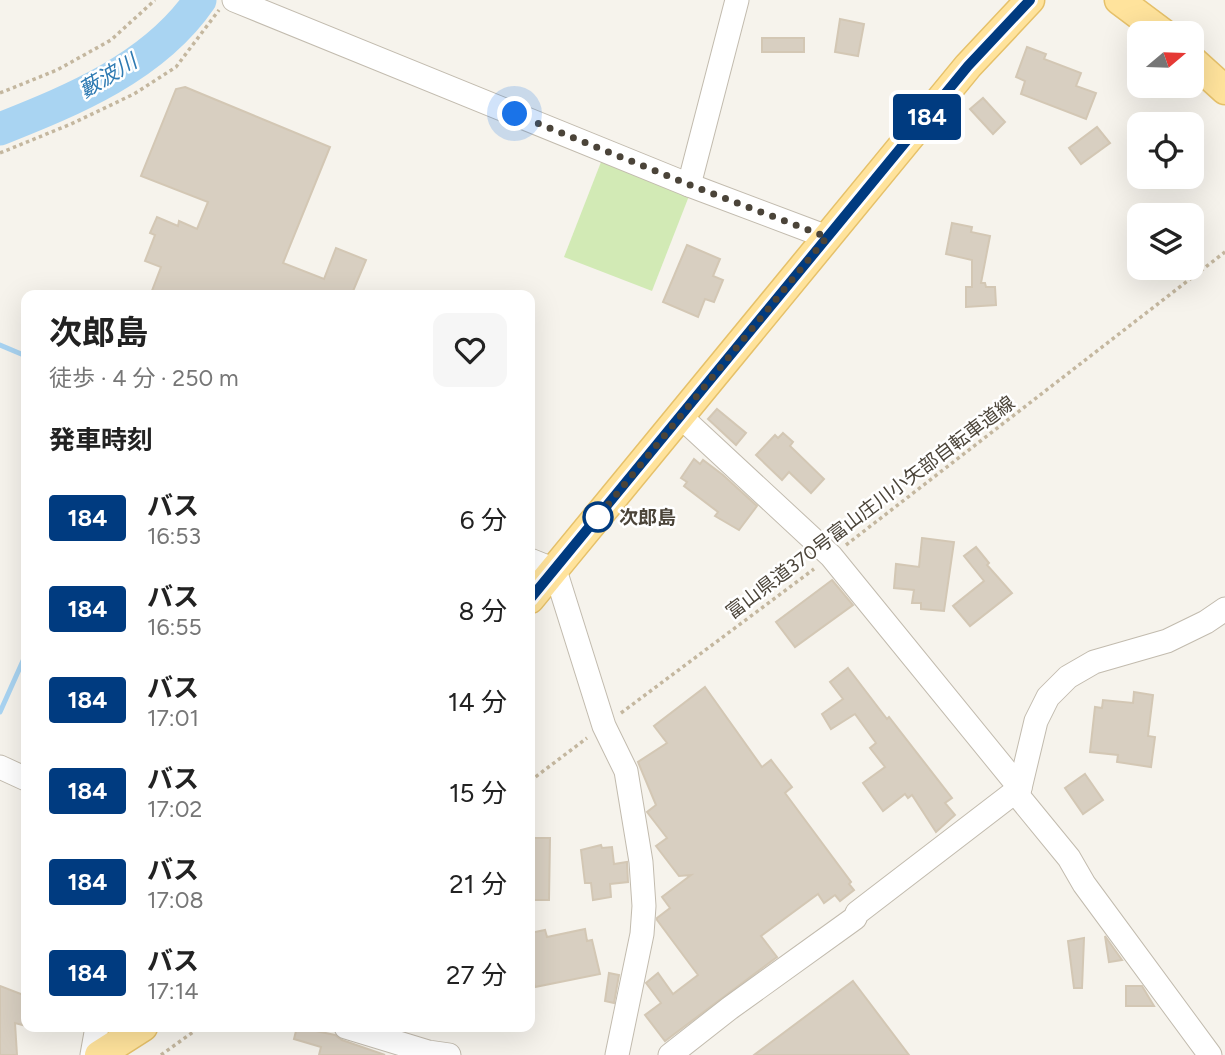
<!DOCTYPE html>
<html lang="ja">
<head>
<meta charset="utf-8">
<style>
	:root { --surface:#fff; --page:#f6f6f6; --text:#222; --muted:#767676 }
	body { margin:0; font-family:Figtree,"Noto Sans JP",sans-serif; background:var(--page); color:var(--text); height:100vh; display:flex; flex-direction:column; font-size:26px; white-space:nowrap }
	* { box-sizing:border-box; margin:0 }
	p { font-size:23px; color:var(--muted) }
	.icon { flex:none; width:38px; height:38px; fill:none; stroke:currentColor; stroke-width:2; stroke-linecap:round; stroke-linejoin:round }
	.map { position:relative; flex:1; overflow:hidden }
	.side { position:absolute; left:21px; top:290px; width:514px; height:742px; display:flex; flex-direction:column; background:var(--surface); border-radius:14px; box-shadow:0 7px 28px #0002 }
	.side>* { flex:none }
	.badge { padding:0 14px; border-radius:5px; font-size:24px; line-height:46px }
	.needle { width:46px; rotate:71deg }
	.fabs { position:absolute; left:1127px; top:21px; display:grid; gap:14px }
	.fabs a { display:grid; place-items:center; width:77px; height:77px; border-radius:14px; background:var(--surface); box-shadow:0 7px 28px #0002; font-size:35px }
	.you { position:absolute; width:35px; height:35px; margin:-18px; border:5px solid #fff; border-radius:50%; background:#1a73e8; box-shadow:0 0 0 10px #1a73e833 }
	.map>.badge { position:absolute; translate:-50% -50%; box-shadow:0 0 0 4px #fff }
	h2 { padding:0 28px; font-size:26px; line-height:63px }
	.round { display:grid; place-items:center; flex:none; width:74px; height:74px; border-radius:14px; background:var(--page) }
	.head { display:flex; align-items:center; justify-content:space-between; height:119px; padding:0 28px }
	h1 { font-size:33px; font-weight:700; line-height:52px }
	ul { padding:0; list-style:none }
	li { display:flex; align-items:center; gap:21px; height:91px; padding:0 28px }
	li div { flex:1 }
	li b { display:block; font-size:26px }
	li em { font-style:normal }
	li .badge { min-width:77px; font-weight:700; text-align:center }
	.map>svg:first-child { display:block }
	.green { fill:#d2eab5 }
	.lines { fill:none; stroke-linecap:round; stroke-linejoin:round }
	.stream { stroke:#a9d4f2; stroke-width:5 }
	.river { stroke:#a9d4f2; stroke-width:33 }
	.building { fill:#d8cfc1; stroke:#d3c7b4; stroke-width:2 }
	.minor-casing { stroke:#c2bbae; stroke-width:25 }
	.major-casing { stroke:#e6c16a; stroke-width:31 }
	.path { stroke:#c4b79f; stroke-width:3.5; stroke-dasharray:3.5 3.5; stroke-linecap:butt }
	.minor { stroke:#fff; stroke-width:23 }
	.major { stroke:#ffe39c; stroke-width:28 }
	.line-casing { stroke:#fff; stroke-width:16 }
	.line { stroke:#003b80; stroke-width:10 }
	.walk { stroke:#4b4439; stroke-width:7; stroke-dasharray:0 12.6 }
	.stop-dot { fill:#fff; stroke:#003b80; stroke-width:3.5 }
	.labels { text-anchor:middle; stroke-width:5; stroke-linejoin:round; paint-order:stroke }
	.street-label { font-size:19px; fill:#4b4439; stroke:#fff }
	.stop-label { font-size:19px; font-weight:bold; fill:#4b4439; stroke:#fff; text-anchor:start }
	.water-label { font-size:21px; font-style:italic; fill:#2e7ab2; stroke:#fff }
</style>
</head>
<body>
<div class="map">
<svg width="1225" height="1055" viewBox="0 0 1225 1055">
	<rect width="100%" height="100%" fill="#f6f3ec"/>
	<polygon class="green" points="601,162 689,196 652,291 564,257"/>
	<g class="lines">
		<g class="stream">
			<polyline points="0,345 26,356"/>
			<polyline points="0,712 26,654"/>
		</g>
		<path class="river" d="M0,129C73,100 154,67 200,0"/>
	</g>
	<g class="building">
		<polygon points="840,19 864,24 858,56 835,52"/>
		<rect x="762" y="38" width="42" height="14"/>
		<polygon points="1027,47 1046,54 1044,59 1081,73 1076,86 1096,93 1086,119 1021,94 1025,81 1016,77"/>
		<polygon points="185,87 330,147 283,263 324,279 336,248 366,260 351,296 150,296 161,267 145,261 155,235 150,233 157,217 178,226 179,221 197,229 208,202 141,176 176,89"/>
		<polygon points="983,98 1005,122 993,134 970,109"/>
		<polygon points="1097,127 1110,143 1081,164 1069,148"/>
		<polygon points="952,223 972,227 971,232 990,236 981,283 985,283 986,287 995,287 996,305 966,307 966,287 972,287 972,260 946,254"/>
		<polygon points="687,245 720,259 713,276 723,280 714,302 705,299 698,317 663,302"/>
		<polygon points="717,409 746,433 736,445 708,419"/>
		<polygon points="783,433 793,442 790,446 824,479 811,493 789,472 782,480 756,455 775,435 778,438"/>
		<polygon points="694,459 700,464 703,460 723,475 757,506 739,530 715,516 718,512 684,486 687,482 681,478"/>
		<polygon points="922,538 954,542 944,611 921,609 921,603 912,603 914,590 894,588 896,564 919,567"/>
		<polygon points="976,547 989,563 987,565 1012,593 970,626 953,606 984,581 964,556"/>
		<polygon points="832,580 853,605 795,647 776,622"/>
		<polygon points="848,668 887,719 889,717 952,798 945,803 955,815 936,832 912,795 908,798 905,794 883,811 863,783 885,767 870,748 876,743 855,714 831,729 822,714 843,699 830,682"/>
		<polygon points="705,687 762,767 771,760 792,787 785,793 851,882 849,884 854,890 840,901 835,895 824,903 818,894 761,936 777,957 665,1041 645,1015 661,1003 646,983 658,973 673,994 698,975 657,920 657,918 670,908 662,897 691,875 679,876 656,846 667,838 647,812 656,805 638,762 667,743 654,726"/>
		<polygon points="1134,692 1153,695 1148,736 1155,737 1151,767 1117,762 1118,755 1090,752 1095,707 1102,708 1103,700 1133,703"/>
		<polygon points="1085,774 1103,800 1083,814 1065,788"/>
		<polygon points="530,838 550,838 549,900 530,900"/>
		<polygon points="601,845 602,848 612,847 614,864 627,862 628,882 610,884 611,897 593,900 591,883 585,883 581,850"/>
		<polygon points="585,929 587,941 592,940 600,974 535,987 530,965 530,933 545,930 547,937"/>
		<polygon points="1105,936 1122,960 1109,962"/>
		<polygon points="1084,938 1082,988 1074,988 1068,941"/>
		<polygon points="609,973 619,975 614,1003 605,1001"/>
		<polygon points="853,981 909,1055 754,1055"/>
		<polygon points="0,986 26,996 26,1026 15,1023 17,1055 0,1055"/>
		<polygon points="1126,986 1142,986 1154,1006 1126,1006"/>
		<polygon points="297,1027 335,1035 342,1040 385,1055 319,1055 321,1047 294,1039"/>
	</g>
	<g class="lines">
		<defs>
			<g id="minor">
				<polyline points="234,0 689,185 827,237"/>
				<polyline points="689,185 737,0"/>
				<polyline points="680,416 831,556 1020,788"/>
				<polyline points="530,560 555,570 604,726 626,771 641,862 644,906 642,934 617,1055"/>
				<polyline points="0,767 26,779"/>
				<polyline points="1015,792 1069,858 1084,884 1210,1055"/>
				<polyline points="346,1027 428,1052 449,1055"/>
				<polyline points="92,1055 97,1027"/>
				<polyline points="670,1055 730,1008 855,918 857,913 1020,788 1036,721 1048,697 1068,677 1094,662 1167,641 1206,622 1225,609"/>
			</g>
			<g id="major">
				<polyline points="1119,0 1163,33"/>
				<polyline points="1192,60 1225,90"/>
				<polyline points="530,599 968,66 1030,0"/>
				<polyline points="99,1055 143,1027"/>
			</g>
		</defs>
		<use href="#minor" class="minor-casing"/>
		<use href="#major" class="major-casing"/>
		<g class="path">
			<polyline points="0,93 57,70 111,40 155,0"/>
			<polyline points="0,153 71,124 134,94 176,67 219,10"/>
			<polyline points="846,545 1225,252"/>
			<polyline points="621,713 814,569"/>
			<polyline points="530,781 587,738"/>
			<polyline points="161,1055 200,1027"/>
		</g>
		<use href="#minor" class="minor"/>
		<use href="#major" class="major"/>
	</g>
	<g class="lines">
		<defs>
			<polyline id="line" points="530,599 968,66 1030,0"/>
		</defs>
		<use href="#line" class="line-casing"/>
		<use href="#line" class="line"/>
		<polyline class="walk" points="515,114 690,185 827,237 598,517"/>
	</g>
	<circle class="stop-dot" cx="598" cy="517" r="14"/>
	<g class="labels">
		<g class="street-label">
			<text transform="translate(870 507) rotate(-37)" y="7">富山県道370号富山庄川小矢部自転車道線</text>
		</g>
		<g class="stop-label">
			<text x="619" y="524">次郎島</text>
		</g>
		<g class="water-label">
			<text transform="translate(108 76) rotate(-31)" y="7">藪波川</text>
		</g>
	</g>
</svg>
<div class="fabs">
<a><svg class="needle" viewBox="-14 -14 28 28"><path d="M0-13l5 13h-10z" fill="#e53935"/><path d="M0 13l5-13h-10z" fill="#767676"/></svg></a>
<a><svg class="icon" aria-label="locate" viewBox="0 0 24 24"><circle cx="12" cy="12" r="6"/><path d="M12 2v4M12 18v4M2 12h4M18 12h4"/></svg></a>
<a><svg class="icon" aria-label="layers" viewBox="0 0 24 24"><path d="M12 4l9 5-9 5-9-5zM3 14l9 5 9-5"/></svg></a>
</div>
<div class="you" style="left:515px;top:114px"></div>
<b class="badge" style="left:927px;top:117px;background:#003b80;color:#fff">184</b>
<section class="side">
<div class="head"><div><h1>次郎島</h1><p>徒歩 · 4 分 · 250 m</p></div><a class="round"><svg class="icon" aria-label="heart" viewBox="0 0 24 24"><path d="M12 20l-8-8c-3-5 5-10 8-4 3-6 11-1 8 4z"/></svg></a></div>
<h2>発車時刻</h2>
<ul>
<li><span class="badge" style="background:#003b80;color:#fff">184</span><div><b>バス</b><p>16:53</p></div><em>6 分</em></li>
<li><span class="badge" style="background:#003b80;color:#fff">184</span><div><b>バス</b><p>16:55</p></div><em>8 分</em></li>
<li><span class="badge" style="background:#003b80;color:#fff">184</span><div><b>バス</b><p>17:01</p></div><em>14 分</em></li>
<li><span class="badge" style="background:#003b80;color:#fff">184</span><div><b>バス</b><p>17:02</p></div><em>15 分</em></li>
<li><span class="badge" style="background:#003b80;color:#fff">184</span><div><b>バス</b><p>17:08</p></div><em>21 分</em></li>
<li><span class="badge" style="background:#003b80;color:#fff">184</span><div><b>バス</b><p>17:14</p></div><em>27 分</em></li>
</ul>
</section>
</div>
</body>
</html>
